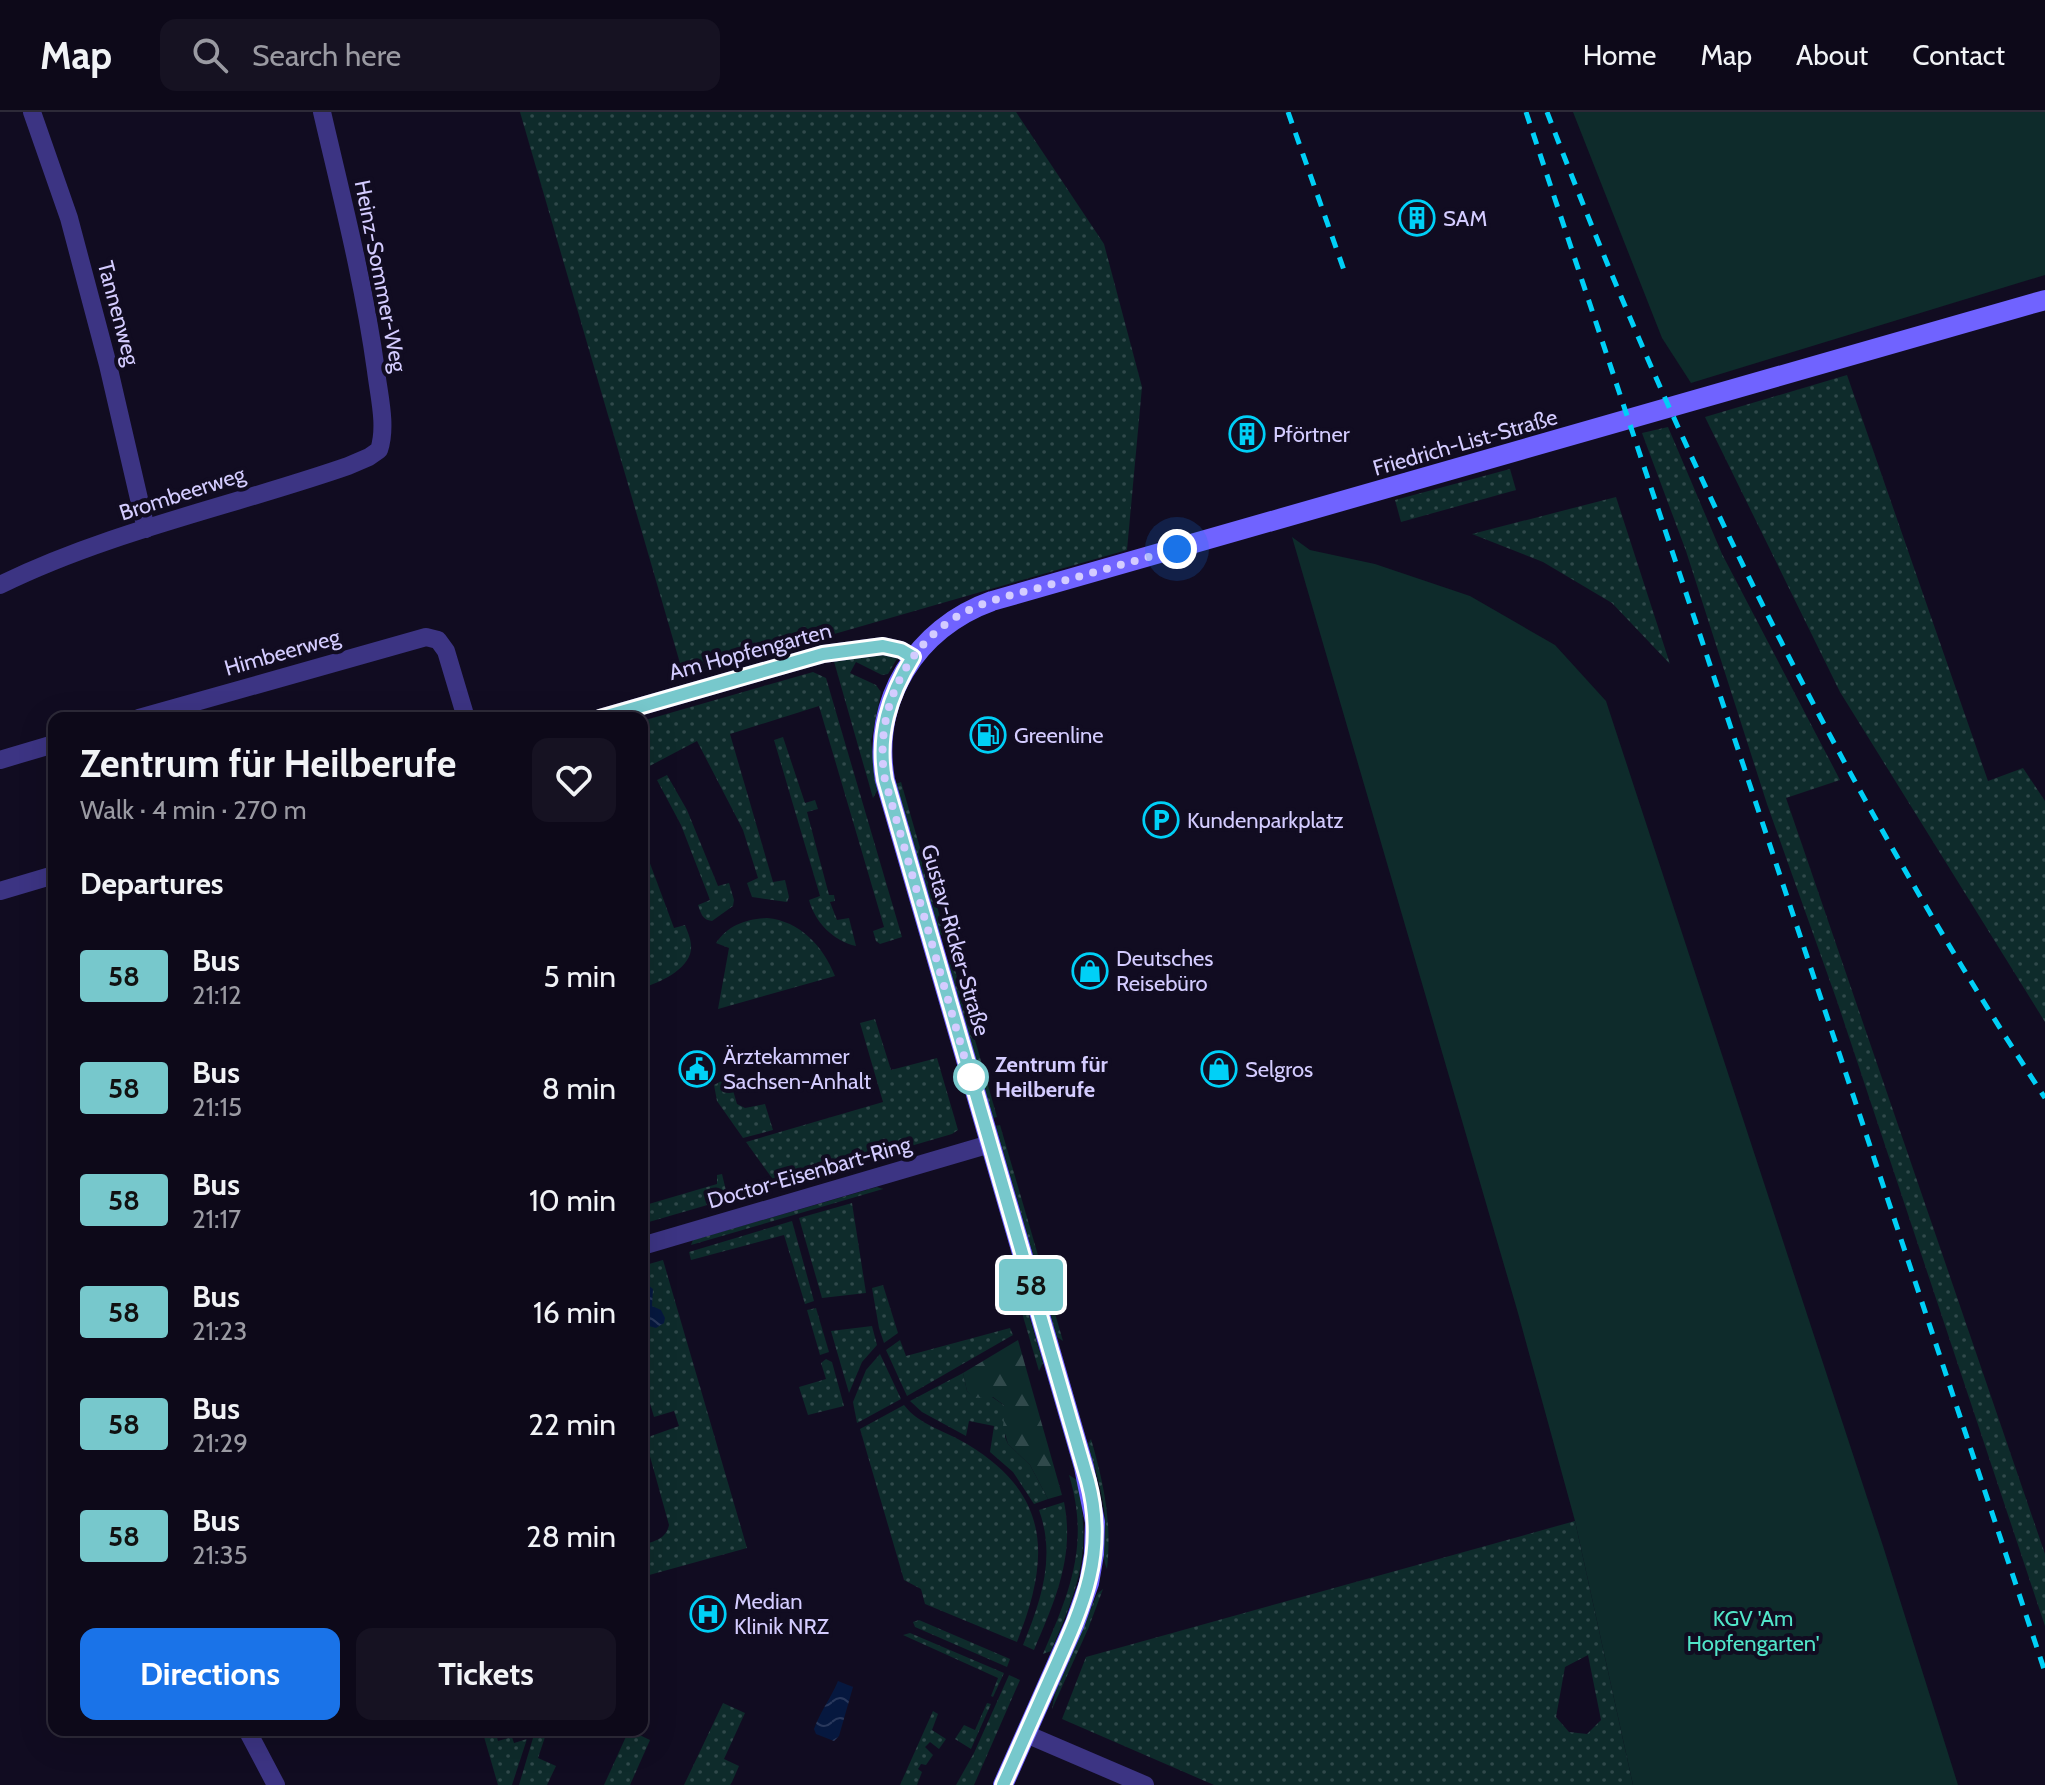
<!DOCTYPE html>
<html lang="en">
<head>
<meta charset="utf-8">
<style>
	:root { --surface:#0d0919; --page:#161222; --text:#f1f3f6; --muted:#9a9aa2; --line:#2d2a38; --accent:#1a73e8 }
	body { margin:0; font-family:Cabin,sans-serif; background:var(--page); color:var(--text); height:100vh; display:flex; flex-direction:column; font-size:30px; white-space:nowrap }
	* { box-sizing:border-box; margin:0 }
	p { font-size:26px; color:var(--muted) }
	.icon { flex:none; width:44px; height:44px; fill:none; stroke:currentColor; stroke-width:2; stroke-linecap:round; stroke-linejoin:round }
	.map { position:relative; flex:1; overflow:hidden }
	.panel { position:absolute; left:48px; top:600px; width:600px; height:1024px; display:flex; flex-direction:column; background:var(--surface); border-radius:16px; box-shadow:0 8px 32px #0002,0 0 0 2px var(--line) }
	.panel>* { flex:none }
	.badge { padding:0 16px; border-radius:6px; font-size:28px; line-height:52px }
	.you { position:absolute; width:40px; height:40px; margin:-20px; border:6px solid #fff; border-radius:50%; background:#1a73e8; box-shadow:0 0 0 12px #1a73e833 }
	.map>.badge { position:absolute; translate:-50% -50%; box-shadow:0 0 0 4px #fff }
	h2 { padding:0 32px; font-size:30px; line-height:72px }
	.round { display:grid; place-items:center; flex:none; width:84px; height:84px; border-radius:16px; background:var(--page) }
	.summary { display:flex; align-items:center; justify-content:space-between; height:136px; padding:0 32px }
	h1 { font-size:38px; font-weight:700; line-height:60px }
	.primary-button { display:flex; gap:16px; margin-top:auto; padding:16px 32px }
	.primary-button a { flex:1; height:92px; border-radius:16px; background:var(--accent); color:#fff; font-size:32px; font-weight:700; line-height:92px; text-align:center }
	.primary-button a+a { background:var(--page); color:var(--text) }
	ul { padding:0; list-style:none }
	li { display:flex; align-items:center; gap:24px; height:112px; padding:0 32px }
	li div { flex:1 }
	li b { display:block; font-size:30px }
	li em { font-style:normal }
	li .badge { min-width:88px; font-weight:700; text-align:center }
	header { display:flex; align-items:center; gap:48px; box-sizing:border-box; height:112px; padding:0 40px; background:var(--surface); border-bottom:2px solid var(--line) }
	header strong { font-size:38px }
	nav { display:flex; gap:44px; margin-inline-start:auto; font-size:28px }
	.search { width:560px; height:72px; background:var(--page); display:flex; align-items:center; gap:20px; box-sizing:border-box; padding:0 28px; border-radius:16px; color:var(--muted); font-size:30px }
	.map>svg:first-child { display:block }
	.grass { fill:url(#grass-dots); fill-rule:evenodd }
	.forest { fill:url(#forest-firs) }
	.green { fill:#0e2b2b }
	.water { fill:url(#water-waves) }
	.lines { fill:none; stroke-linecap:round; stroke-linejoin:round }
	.street { stroke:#3c3483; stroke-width:18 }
	.secondary { stroke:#7063ff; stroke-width:20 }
	.rail { stroke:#00d0f7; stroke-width:5; stroke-dasharray:12 10; stroke-linecap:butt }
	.line-casing { stroke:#fff; stroke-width:18 }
	.line { stroke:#77c8cc; stroke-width:12 }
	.walk { stroke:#d4ccff; stroke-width:8; stroke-dasharray:0 14.4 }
	.stop-dot { fill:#fff; stroke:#77c8cc; stroke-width:4 }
	.labels { text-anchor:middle; stroke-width:8; stroke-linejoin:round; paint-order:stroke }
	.poi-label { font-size:22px; fill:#d4ccff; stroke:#110c21; text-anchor:start }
	.street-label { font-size:22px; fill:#d4ccff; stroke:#110c21 }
	.stop-label { font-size:22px; font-weight:bold; fill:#d4ccff; stroke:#110c21; text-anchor:start }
	.park-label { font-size:22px; fill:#51e5c9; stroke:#110c21 }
</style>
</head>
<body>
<header>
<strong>Map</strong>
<div class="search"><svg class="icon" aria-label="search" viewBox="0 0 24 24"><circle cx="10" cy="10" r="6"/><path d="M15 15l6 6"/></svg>Search here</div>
<nav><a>Home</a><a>Map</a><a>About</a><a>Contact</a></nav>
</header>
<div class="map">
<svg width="2045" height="1673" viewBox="0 0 2045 1673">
	<defs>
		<pattern id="grass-dots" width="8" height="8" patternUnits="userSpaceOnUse" patternTransform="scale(2)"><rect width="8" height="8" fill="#0e2b2b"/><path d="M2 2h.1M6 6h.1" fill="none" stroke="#30494b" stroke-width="1.8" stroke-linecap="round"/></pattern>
		<pattern id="forest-firs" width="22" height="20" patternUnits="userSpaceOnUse" patternTransform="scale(2)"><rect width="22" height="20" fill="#0e2b2b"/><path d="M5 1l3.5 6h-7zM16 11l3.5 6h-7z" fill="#30494b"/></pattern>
		<pattern id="water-waves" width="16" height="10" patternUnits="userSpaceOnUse" patternTransform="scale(2)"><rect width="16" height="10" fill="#06183f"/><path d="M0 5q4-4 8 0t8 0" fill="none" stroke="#29385c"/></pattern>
	</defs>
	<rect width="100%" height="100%" fill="#110c21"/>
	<g class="grass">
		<polygon points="520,0 1016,0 1104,132 1142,275 1127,438 684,565"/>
		<polygon points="1847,263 1988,669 2023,656 2045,689 2045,910 1840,580 1705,305"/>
		<polygon points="1668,315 1722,442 1840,668 1786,686 2045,1442 2045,1514 1837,889 1767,692 1686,439 1642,321"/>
		<polygon points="1510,357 1516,378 1401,410 1395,388"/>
		<polygon points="1616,385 1670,552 1612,491 1543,450 1472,422"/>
		<polygon points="901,540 888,562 882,563 856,550 850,561 876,573 881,580 871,629 877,679 873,686 833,546"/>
		<polygon points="813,560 826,566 902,825 880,832 876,829 873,819 884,815 819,594 730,622 773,770 785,768 789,785 787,790 752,785 747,771 758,766 743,718 697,629 642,658 642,609"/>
		<path d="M783,625L805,691L815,688L818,697L807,700L829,783H834L835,789L830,790L837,808L849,806L856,834C833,829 815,810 809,788L820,784L774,628Z"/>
		<path d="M667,663L687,698L718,774L729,771L734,788L733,794L712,809C702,808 701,801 698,793L710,788L681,713L657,668Z"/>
		<polygon points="901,670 946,826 940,822 896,672"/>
		<path d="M642,730L674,816L685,813C688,821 692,829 691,838C688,858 659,871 642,876Z"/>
		<path d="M767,806C800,809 823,834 835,864L718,897L729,836L716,831C728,813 746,807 767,806Z"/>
		<polygon points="953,851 997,1005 993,1006 949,853"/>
		<polygon points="875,907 891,958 937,946 958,1018 952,1022 777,1073 746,1030 883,990 860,911"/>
		<polygon points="729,965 737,992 745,996 765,992 773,1018 743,1026 717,989 714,973"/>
		<polygon points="1000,1013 1063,1229 1057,1225 996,1014"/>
		<polygon points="722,1062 728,1087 642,1112 642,1094 717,1072 717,1063"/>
		<polygon points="877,1075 883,1077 691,1133 693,1128"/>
		<polygon points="852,1091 866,1181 822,1186 799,1106"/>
		<polygon points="792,1109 814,1189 805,1192 784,1123 691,1148 689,1140"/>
		<path d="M663,1148L747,1436L642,1465V1433C655,1429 666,1427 669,1413L646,1330L651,1324L679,1314L674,1299L654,1305L642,1264V1154Z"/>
		<polygon points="1013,1170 1020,1173 1043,1251 1039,1259"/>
		<polygon points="883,1173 898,1221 884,1231 879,1216 872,1176"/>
		<polygon points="816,1196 829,1240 820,1243 807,1198"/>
		<polygon points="872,1214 877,1233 862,1250 849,1281 831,1219"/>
		<polygon points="1010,1216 1013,1223 907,1284 886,1238 900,1228 906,1244"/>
		<polygon points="880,1242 901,1287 857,1311 853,1290 866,1258"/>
		<polygon points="826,1247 832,1250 844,1294 808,1303 799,1275 826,1267 821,1251"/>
		<polygon points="963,1261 967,1279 973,1285 992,1285 1005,1294 1005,1325 1008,1332 1030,1353 1048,1387 1034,1392 1013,1360 990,1340 994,1314 969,1309 966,1324 922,1300 910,1289"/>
		<path d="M904,1293C919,1313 946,1319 967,1332C1052,1383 1050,1447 1017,1530L925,1492L921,1477L904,1468L860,1317Z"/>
		<path d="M1091,1327C1104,1372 1112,1410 1107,1457C1100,1442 1106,1423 1105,1407C1103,1381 1095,1357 1088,1332Z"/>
		<path d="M1069,1363L1077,1368C1092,1440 1079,1474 1051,1539L1043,1542C1070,1479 1090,1432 1069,1363Z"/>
		<path d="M1064,1390C1075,1444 1055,1489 1034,1538L1023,1533C1041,1489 1056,1445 1039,1398Z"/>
		<path d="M1575,1409L1633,1673H1214L1062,1607L1086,1545ZM1588,1543L1601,1608L1587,1622L1569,1620L1556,1605L1565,1555Z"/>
		<polygon points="1103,1477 1088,1517 1052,1597 1055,1581 1097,1482"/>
		<polygon points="919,1508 1010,1547 1007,1555 915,1515 913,1510"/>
		<polygon points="910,1521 1004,1561 993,1585 991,1584 998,1566 903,1523"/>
		<polygon points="1009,1563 1020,1568 974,1673 956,1673 974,1641"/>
		<polygon points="723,1591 745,1601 724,1647 739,1654 732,1670 730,1673 684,1673"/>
		<polygon points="987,1591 991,1592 971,1637 955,1627 964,1613 975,1618"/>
		<polygon points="933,1599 938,1602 932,1618 946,1627 939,1637 930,1630 925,1635 933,1643 926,1653 921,1652 918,1657 922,1660 917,1673 900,1673"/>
		<polygon points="482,1618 495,1618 498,1629 512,1625 514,1631 527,1627 512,1673 498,1673"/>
		<polygon points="629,1618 650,1628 630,1673 604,1673"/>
		<polygon points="541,1624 545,1625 538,1646 556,1654 547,1673 519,1673 533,1626"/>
	</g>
	<polygon class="forest" points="1018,1228 1062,1383 1048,1387 1030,1353 1008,1332 1003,1315 1005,1294 993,1285 973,1286 967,1279 963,1261"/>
	<g class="green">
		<polygon points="1573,0 2045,0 2045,163 1691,271 1662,226"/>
		<polygon points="1292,425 1310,438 1375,452 1470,484 1555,533 1606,589 1883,1434 1958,1673 1633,1673 1575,1409 1518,1201"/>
	</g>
	<g class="water">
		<polygon points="644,1170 653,1177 652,1194 661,1198 665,1206 664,1211 656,1216 642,1212 642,1171"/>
		<path d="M838,1569L853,1575L839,1624L834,1629L816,1622L814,1617C820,1600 831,1586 838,1569Z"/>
	</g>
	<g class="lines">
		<g class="street">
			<polyline points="32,0 69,106 108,253 146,417"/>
			<path d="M0,473C110,419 233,394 348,354L369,345L379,338C387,314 379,284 376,259C364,171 342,86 322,0"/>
			<polyline points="139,606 426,525 438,528 446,539 466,606"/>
			<polyline points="600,606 823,542 883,534 901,538 913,545"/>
			<polyline points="0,648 54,632"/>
			<polyline points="0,779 54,763"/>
			<polyline points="642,1134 990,1032"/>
			<polyline points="247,1618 276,1673"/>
			<polyline points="1026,1622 1145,1673"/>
		</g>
		<path class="secondary" d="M1003,1673L1075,1511L1089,1471L1094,1442L1095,1410L1084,1355L885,668C871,589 916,516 992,489L2045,188"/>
		<g class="rail">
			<polyline points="1288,0 1345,161"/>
			<polyline points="1526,0 2045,1560"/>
			<path d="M1547,0C1679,346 1842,676 2045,986"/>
		</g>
	</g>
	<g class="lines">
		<defs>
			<path id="line" d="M600,606L823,542L883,534L901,538L913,545C889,584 877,623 885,668L1088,1369C1108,1444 1081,1498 1051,1565C1035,1601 1019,1637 1003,1673"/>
		</defs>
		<use href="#line" class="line-casing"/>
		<use href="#line" class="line"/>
		<path class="walk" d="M971,965V968L885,668C874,606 901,539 956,505C982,489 1012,483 1042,475C1087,462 1132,450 1177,437"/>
	</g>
	<defs>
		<symbol id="building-ring" viewBox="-11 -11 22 22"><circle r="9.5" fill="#110c21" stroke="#00d0f7" stroke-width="1.5"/><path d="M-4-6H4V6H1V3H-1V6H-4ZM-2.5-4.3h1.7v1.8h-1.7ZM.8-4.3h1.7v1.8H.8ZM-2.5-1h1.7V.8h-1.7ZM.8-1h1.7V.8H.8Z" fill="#00d0f7"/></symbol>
		<symbol id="fuel-ring" viewBox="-11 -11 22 22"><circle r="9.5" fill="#110c21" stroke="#00d0f7" stroke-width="1.5"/><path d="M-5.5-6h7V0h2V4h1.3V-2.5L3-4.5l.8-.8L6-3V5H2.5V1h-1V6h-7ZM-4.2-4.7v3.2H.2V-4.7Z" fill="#00d0f7"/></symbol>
		<symbol id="parking-ring" viewBox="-11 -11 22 22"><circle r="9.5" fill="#110c21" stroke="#00d0f7" stroke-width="1.5"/><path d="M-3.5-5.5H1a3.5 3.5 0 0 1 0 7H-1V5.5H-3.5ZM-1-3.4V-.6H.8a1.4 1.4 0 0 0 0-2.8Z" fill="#00d0f7"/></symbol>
		<symbol id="shop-ring" viewBox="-11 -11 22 22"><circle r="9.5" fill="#110c21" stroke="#00d0f7" stroke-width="1.5"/><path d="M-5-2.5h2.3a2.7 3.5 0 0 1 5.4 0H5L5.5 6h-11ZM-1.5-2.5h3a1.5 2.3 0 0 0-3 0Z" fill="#00d0f7"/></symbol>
		<symbol id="civic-ring" viewBox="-11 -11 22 22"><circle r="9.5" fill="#110c21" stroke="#00d0f7" stroke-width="1.5"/><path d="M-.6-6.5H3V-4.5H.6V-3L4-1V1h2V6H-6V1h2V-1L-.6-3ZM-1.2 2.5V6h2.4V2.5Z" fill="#00d0f7"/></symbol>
		<symbol id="hospital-ring" viewBox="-11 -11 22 22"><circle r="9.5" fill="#110c21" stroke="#00d0f7" stroke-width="1.5"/><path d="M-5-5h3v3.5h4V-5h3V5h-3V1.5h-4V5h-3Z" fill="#00d0f7"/></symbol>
	</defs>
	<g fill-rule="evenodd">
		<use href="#building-ring" x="1397" y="86" width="40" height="40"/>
		<use href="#building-ring" x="1227" y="302" width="40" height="40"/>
		<use href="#fuel-ring" x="968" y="603" width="40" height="40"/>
		<use href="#parking-ring" x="1141" y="688" width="40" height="40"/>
		<use href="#shop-ring" x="1070" y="839" width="40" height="40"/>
		<use href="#civic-ring" x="677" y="937" width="40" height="40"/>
		<use href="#shop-ring" x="1199" y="937" width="40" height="40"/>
		<use href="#hospital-ring" x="688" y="1482" width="40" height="40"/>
	</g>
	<circle class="stop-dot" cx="971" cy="965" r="16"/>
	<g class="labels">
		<g class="poi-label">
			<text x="1443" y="114">SAM</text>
			<text x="1273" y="330">Pförtner</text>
			<text x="1014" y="631">Greenline</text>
			<text x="1187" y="716">Kundenparkplatz</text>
			<text x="1116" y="854">Deutsches<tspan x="1116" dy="25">Reisebüro</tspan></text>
			<text x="723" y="952">Ärztekammer<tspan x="723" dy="25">Sachsen-Anhalt</tspan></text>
			<text x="1245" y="965">Selgros</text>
			<text x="734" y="1497">Median<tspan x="734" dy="25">Klinik NRZ</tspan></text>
		</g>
		<g class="street-label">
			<text transform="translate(381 164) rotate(79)" y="8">Heinz-Sommer-Weg</text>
			<text transform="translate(119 201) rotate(75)" y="8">Tannenweg</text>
			<text transform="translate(1465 330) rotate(-16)" y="8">Friedrich-List-Straße</text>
			<text transform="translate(182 381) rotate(-18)" y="8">Brombeerweg</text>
			<text transform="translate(750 539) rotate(-15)" y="8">Am Hopfengarten</text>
			<text transform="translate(282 540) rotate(-16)" y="8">Himbeerweg</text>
			<text transform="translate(956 828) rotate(74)" y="8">Gustav-Ricker-Straße</text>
			<text transform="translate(809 1060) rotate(-16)" y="8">Doctor-Eisenbart-Ring</text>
		</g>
		<g class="stop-label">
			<text x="995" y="960">Zentrum für<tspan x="995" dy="25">Heilberufe</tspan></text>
		</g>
		<g class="park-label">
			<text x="1753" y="1514">KGV 'Am<tspan x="1753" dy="25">Hopfengarten'</tspan></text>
		</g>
	</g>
</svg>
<div class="you" style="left:1177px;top:437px"></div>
<b class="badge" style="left:1031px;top:1173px;background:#77c8cc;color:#111">58</b>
<section class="panel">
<div class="summary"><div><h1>Zentrum für Heilberufe</h1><p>Walk · 4 min · 270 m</p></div><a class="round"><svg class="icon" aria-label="heart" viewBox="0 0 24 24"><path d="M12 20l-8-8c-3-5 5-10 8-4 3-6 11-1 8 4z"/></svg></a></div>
<h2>Departures</h2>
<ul>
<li><span class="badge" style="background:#77c8cc;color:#111">58</span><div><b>Bus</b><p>21:12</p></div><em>5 min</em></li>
<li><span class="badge" style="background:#77c8cc;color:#111">58</span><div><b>Bus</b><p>21:15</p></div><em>8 min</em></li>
<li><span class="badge" style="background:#77c8cc;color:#111">58</span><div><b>Bus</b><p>21:17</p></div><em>10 min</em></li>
<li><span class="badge" style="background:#77c8cc;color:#111">58</span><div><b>Bus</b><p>21:23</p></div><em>16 min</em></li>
<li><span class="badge" style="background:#77c8cc;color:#111">58</span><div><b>Bus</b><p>21:29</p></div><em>22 min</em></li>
<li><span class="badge" style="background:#77c8cc;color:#111">58</span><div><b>Bus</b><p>21:35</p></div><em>28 min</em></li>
</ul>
<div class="primary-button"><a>Directions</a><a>Tickets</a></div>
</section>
</div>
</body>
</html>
